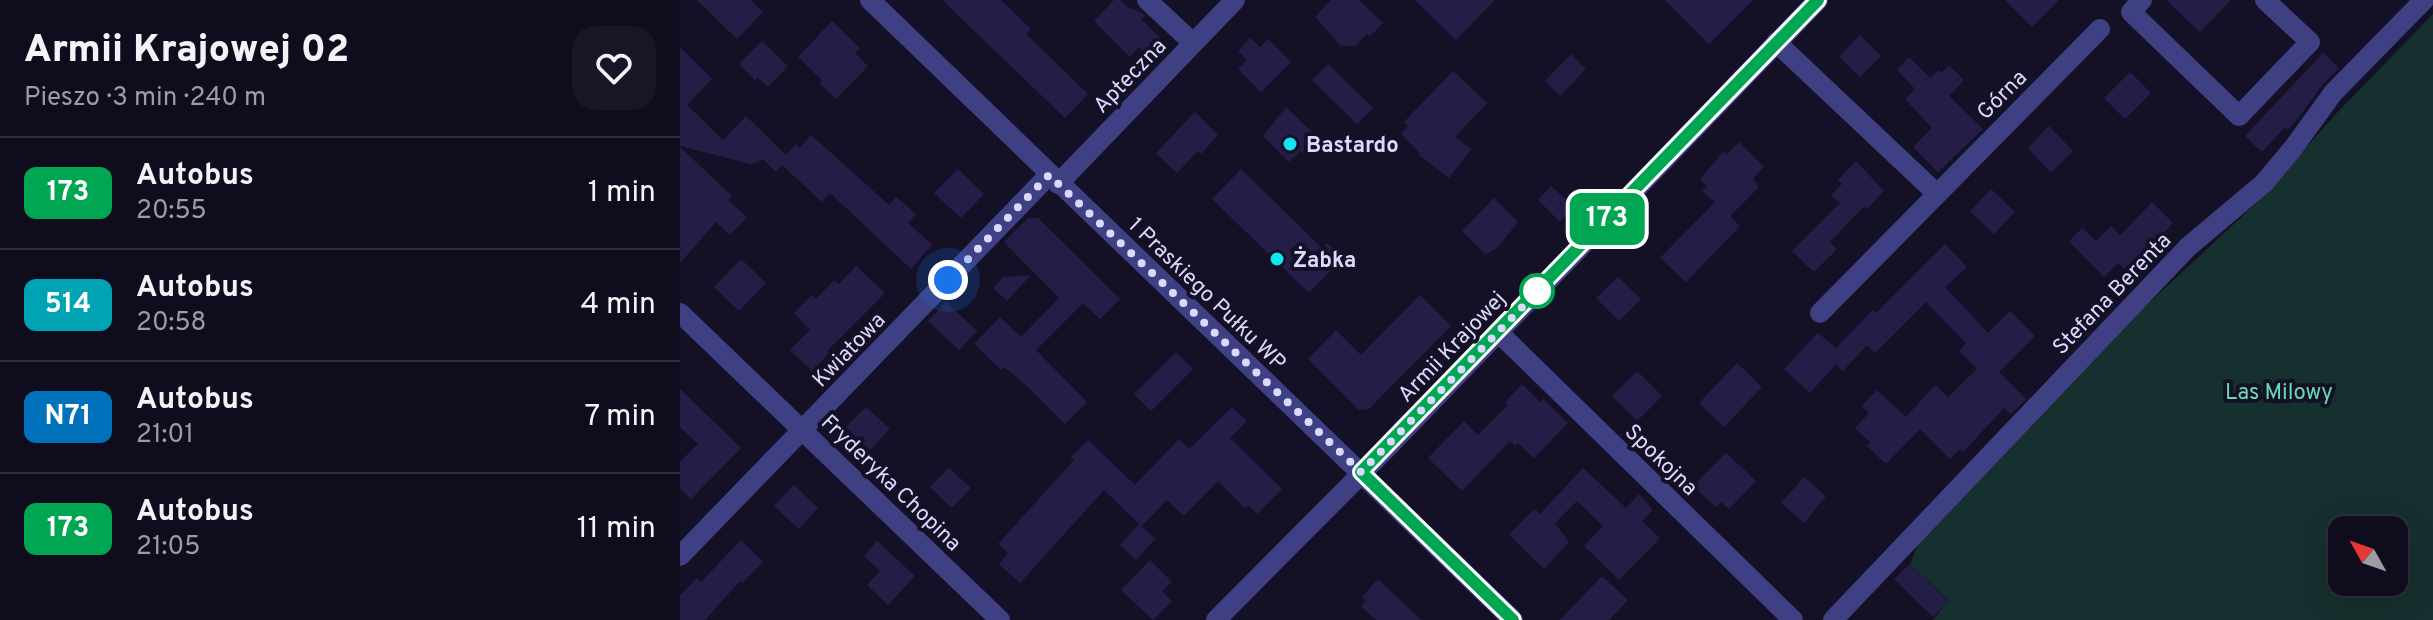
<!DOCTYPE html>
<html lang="pl">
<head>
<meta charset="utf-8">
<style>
	:root { --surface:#0f0d1d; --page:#181626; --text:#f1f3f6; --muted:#9b9ca4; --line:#2f2d3b }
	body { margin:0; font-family:Overpass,sans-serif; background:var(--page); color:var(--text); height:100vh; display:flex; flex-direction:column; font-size:30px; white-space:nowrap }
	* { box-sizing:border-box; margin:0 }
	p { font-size:26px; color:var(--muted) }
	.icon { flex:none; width:44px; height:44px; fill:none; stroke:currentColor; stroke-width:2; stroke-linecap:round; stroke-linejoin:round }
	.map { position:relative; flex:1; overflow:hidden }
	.panel { display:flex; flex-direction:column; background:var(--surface); width:680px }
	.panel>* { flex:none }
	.badge { padding:0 16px; border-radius:12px; font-size:28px; line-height:52px }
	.needle { width:52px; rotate:310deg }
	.buttons { position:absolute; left:1648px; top:516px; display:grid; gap:16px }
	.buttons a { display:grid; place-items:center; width:80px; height:80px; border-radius:16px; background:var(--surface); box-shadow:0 8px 32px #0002,0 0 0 2px var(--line); font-size:40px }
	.you { position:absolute; width:40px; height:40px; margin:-20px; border:6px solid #fff; border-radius:50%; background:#1a73e8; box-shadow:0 0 0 12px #1a73e833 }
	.map>.badge { position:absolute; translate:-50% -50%; box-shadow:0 0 0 4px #fff }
	.round { display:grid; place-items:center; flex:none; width:84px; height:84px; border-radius:24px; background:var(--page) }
	.overview { display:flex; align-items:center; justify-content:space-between; height:136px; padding:0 24px }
	h1 { font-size:38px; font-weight:800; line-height:60px }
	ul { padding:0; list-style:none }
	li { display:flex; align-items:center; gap:24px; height:112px; padding:0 24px; border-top:2px solid var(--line) }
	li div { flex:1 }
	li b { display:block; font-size:30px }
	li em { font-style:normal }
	li .badge { min-width:88px; font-weight:700; text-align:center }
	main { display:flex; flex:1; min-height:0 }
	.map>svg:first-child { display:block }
	.green { fill:#15302e; fill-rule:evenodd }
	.building { fill:#241e47 }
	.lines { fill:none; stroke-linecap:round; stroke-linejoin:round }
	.minor { stroke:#3f4083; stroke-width:20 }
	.line-casing { stroke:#fff; stroke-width:18 }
	.line { stroke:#00a651; stroke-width:12 }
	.walk { stroke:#dbd9fd; stroke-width:8; stroke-dasharray:0 14.4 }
	.poi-dot { fill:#11e7f1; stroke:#141127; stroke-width:3 }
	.stop-dot { fill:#fff; stroke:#00a651; stroke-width:4 }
	.labels { text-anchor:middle; stroke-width:8; stroke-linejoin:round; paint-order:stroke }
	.street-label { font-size:22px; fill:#dbd9fd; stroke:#141127 }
	.poi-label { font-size:22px; font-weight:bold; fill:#dbd9fd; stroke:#141127; text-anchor:start }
	.park-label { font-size:22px; fill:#68dab7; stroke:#141127 }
</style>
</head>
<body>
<main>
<section class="panel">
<div class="overview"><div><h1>Armii Krajowej 02</h1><p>Pieszo · 3 min · 240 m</p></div><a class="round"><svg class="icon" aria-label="heart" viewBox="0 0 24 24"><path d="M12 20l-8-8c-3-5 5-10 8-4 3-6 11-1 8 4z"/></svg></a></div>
<ul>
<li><span class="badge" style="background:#00a651;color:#fff">173</span><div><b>Autobus</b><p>20:55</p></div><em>1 min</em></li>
<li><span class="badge" style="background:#00a3b4;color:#fff">514</span><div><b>Autobus</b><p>20:58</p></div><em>4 min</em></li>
<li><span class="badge" style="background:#0072bc;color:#fff">N71</span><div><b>Autobus</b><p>21:01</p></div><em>7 min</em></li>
<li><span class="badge" style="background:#00a651;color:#fff">173</span><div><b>Autobus</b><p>21:05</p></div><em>11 min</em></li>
</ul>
</section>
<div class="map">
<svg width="1753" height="620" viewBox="0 0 1753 620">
	<rect width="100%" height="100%" fill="#141127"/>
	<path class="green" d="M1753,14V620H1253L1268,600L1230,564L1240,539L1413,355L1584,196L1654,116ZM1662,530H1714V582H1662Z"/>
	<g class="building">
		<polygon points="17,0 70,0 83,12 57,39"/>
		<polygon points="262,0 321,0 351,29 346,34 408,94 385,118"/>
		<polygon points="434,0 440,0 446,6 462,13 465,16 461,19 484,42 469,57 459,47 450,57 414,21"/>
		<polygon points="651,0 679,0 703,23 690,36 687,34 675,46 661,46 635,17"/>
		<polygon points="735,0 815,0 776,40"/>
		<polygon points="985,0 1073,0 1029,44"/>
		<polygon points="1325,0 1379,0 1352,27"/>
		<polygon points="1486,0 1551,0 1520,32"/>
		<polygon points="152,21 180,48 175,53 188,66 156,99 139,83 142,80 118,57"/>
		<polygon points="1180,35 1201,56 1180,77 1159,57"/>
		<polygon points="570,38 580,47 588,39 611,62 581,92 558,69 567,60 558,51"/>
		<polygon points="82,41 108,66 88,87 78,77 75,80 59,64"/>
		<polygon points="0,47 32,79 7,105 43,140 66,116 106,155 116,144 120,148 131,135 209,205 216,197 236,214 228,223 252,245 231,269 150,193 142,202 102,165 96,172 83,159 71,164 0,146"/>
		<polygon points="1643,53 1659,68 1642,85 1619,117 1608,130 1605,127 1582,152 1565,136"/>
		<polygon points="891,54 906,69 880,96 865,81"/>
		<polygon points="1229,57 1250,78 1259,70 1262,73 1269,65 1284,80 1269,96 1303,129 1258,172 1233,147 1252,128 1225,99 1235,89 1217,70"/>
		<polygon points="648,64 693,108 677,124 632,80"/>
		<polygon points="773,71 807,103 775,137 791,149 769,178 739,155 740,153 721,134 728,126 724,122"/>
		<polygon points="1450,72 1471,93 1445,119 1424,98"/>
		<polygon points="606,107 638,138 623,153 620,151 609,162 583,136"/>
		<polygon points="515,112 538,135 521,154 518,151 497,173 476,153"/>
		<polygon points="1369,126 1393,151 1371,173 1348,148"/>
		<polygon points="1059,142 1084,167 1074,177 1074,180 1079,187 1050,216 1060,226 1006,282 980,258 1035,202 1022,191 1027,187 1020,179 1044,151 1047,154"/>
		<polygon points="0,147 52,196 48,200 67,217 50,235 36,222 0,263"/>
		<polygon points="1176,161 1204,191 1187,209 1184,206 1150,242 1157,249 1134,272 1112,251 1160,203 1151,195 1162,184 1158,180"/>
		<polygon points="278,169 304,194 281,218 254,193"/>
		<polygon points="561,169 642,248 647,243 663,258 629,293 532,199"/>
		<polygon points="871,186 894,207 880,222 858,200"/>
		<polygon points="1311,189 1335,212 1314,234 1290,211"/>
		<polygon points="814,198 838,222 818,247 806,255 782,231"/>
		<polygon points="1472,202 1493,223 1461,257 1468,264 1454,278 1438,263 1424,277 1389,241 1402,228 1416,241 1431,226 1440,236"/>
		<polygon points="348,218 358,218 440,299 420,319 403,303 356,350 407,402 385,424 347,386 324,367 321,370 294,344 320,317 341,337 379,298 324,242"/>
		<polygon points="1265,244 1287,267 1265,287 1308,333 1330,311 1355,336 1319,372 1346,399 1331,414 1324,408 1283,452 1280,449 1270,459 1240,429 1206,464 1187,446 1190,442 1175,428 1189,413 1182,406 1197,390 1226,417 1255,385 1268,397 1297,369 1279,351 1286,343 1246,302 1195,353 1187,345 1163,371 1156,364 1130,393 1104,369 1138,333 1156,348 1193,310 1196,313"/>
		<polygon points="61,259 86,283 59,311 34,287"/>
		<polygon points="176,266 205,293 147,351 149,353 132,371 110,350 130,330 114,313 132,295 136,299 154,280 159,284"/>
		<polygon points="351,275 327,301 313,288 323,277"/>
		<polygon points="938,277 961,299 939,321 916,298"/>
		<polygon points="740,295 771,326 689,409 679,410 628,359 656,330 681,355"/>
		<polygon points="266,302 297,331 279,350 248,321"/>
		<polygon points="496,352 513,369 471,411 454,394"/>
		<polygon points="1057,363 1082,387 1044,427 1019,403"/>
		<polygon points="957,371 982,396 957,421 932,396"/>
		<polygon points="842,384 860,402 863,399 888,423 854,458 838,443 835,446 830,441 782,491 748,458 784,421 798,435 828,405 825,402"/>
		<polygon points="0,389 61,448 11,499 0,488 0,462 18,444 0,427"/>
		<polygon points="186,407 210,429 190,450 166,427"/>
		<polygon points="552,407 567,421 550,438 602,489 577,514 568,505 565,508 538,481 504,516 487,500 462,526 475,539 456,560 440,545 459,524 424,490 340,583 319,564 328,553 318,544 394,460 391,457 408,440 455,485 499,439 509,449"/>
		<polygon points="948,427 993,469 986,478 941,434"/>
		<polygon points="1046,453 1076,481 1049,509 1041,502 1036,507 1013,486"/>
		<polygon points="269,468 291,488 272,508 250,487"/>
		<polygon points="903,468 946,508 959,494 973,510 962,521 980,538 939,580 904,546 923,526 897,501 875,523 889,542 864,569 829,535 854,509 860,514"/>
		<polygon points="1124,477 1146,496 1124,523 1101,503"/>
		<polygon points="114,485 138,508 119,529 94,506"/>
		<polygon points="61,540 83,562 62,583 60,581 25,620 0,620 0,596 17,578 21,582"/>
		<polygon points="197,541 235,576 208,605 187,585 200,571 184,556"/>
		<polygon points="470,560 492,582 482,591 492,601 473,620 441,590"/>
		<polygon points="1230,564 1268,601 1253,617 1214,579"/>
		<polygon points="922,576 948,600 929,620 880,620"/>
		<polygon points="698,579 741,620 696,620 681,606 686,601 682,597"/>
	</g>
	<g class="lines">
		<g class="minor">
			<polyline points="190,0 833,620"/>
			<polyline points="467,0 513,43"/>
			<polyline points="1462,0 1451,12 1559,116 1630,42 1585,0"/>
			<polyline points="1096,42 1256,193"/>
			<polyline points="378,184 555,0"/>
			<polyline points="0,313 320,620"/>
			<polyline points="1140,313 1420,29"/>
			<polyline points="818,332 1113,620"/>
			<polyline points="0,556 369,175"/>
			<polyline points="536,620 709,446 1138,0"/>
			<polyline points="1153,620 1508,247 1584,183 1614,147 1653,93 1744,0"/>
		</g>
	</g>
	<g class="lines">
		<defs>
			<polyline id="line" points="833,620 681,472 1138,0"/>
		</defs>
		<use href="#line" class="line-casing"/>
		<use href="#line" class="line"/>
		<polyline class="walk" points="268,280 369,175 681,472 860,289 857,291"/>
	</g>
	<g class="poi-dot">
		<circle cx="610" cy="144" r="8"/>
		<circle cx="597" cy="259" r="8"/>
	</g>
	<circle class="stop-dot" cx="857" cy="291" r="16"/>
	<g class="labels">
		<g class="street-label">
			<text transform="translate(449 75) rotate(-46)" y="8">Apteczna</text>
			<text transform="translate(1321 94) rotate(-45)" y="8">Górna</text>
			<text transform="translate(528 293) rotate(44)" y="8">1 Praskiego Pułku WP</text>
			<text transform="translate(1431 293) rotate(-46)" y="8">Stefana Berenta</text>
			<text transform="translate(771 346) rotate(-46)" y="8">Armii Krajowej</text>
			<text transform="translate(168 349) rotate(-46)" y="8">Kwiatowa</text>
			<text transform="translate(982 459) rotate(44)" y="8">Spokojna</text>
			<text transform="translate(212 482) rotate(44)" y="8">Fryderyka Chopina</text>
		</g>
		<g class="poi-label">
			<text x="626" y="152">Bastardo</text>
			<text x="613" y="267">Żabka</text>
		</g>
		<g class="park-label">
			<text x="1599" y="399">Las Milowy</text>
		</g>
	</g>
</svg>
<div class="buttons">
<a><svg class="needle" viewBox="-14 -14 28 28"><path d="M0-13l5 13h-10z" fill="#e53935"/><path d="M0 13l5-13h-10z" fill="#9b9ca4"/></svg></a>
</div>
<div class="you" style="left:268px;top:280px"></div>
<b class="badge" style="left:927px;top:219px;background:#00a651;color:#fff">173</b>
</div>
</main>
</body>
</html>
